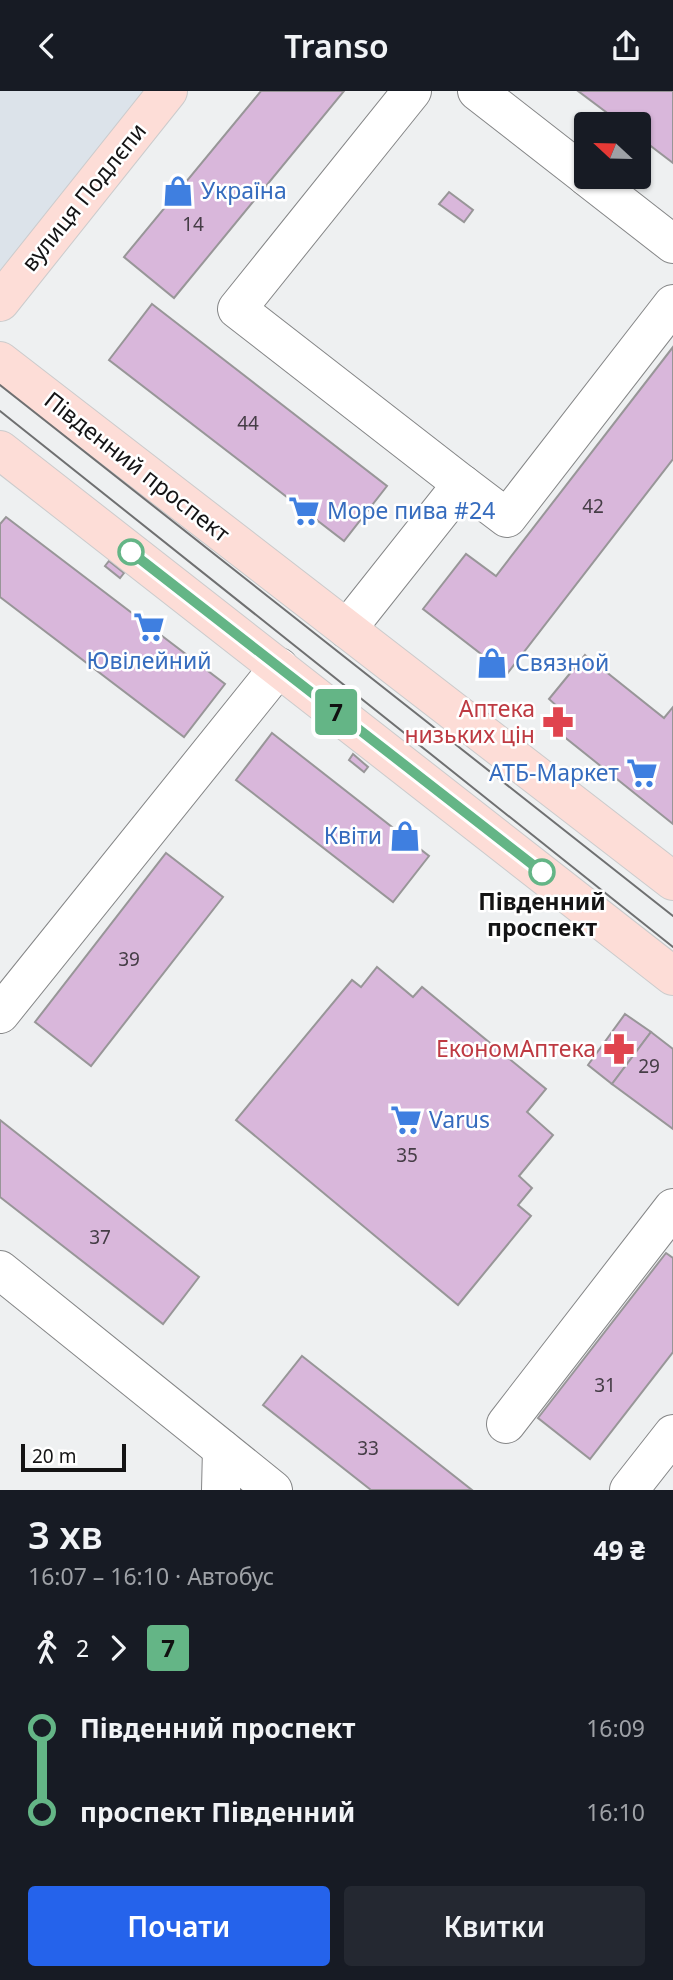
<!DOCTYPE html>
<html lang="uk">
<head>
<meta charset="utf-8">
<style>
	:root { --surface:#171b24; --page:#242831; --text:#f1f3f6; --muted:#9ea1a6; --accent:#2563eb }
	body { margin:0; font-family:"Noto Sans",sans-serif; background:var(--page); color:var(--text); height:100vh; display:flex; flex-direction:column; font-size:26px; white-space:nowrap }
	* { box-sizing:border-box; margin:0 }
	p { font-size:23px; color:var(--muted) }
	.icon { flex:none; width:38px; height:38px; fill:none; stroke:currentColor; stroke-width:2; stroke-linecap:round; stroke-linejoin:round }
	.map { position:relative; height:1399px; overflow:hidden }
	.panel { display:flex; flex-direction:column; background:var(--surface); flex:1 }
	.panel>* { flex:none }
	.badge { padding:0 14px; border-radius:5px; font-size:24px; line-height:46px }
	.needle { width:46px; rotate:292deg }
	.fabs { position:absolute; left:574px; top:21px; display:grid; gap:14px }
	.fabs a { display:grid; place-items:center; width:77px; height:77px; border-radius:7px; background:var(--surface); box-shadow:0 2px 5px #0004; font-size:35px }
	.scale { position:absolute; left:21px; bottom:18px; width:105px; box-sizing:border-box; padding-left:7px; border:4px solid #141415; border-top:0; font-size:19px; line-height:24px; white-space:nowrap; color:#141415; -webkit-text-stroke:5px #fff; paint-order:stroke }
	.map>.badge { position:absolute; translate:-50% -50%; box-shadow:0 0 0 4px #fff }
	.legs { display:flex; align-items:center; gap:10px; height:77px; padding:0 28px; font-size:23px }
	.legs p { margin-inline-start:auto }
	.summary { display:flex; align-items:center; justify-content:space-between; height:119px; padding:0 28px }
	h1 { font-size:38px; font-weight:600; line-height:52px }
	.primary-button { display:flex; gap:14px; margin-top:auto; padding:14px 28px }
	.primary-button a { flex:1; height:80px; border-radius:7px; background:var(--accent); color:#fff; font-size:28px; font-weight:600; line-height:80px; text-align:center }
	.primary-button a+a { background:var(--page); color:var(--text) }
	ul { padding:0 28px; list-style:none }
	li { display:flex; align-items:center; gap:24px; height:84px; font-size:26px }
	li i { display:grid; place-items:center; width:10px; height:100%; margin:0 9px; background:currentColor }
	li i::after { content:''; width:18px; height:18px; margin:-9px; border:5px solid; border-radius:50%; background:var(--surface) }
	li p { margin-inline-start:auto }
	li:first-child i { background:linear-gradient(#0000 50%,currentColor 0) }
	li:last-child i { background:linear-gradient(currentColor 50%,#0000 0) }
	header { display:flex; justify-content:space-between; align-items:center; height:91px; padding:0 28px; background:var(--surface); font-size:32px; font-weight:600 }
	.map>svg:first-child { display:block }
	.built { fill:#dce3ea }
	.building { fill:#d9b7db; stroke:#989698; stroke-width:2 }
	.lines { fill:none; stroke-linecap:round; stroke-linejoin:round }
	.minor-casing { stroke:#858687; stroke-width:40 }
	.major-casing { stroke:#cbcbcc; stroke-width:40 }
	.minor { stroke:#fff; stroke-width:38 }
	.major { stroke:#fdddd7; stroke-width:38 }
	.tram { stroke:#6f7071; stroke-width:2 }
	.line-1-casing { stroke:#fff; stroke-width:16 }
	.line-1 { stroke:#64b586; stroke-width:10 }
	.stop-1-dot { fill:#fff; stroke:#64b586; stroke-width:3.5 }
	.labels { text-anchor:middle; stroke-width:5; stroke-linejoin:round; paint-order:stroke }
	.number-label { font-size:19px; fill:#453d46 }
	.shop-label { font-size:23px; fill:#366cbe; stroke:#fff; text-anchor:start }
	.street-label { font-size:23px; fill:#141415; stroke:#fff }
	.health-label { font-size:23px; fill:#be3a42; stroke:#fff; text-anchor:end }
	.stop-label { font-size:23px; font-weight:bold; fill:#141415; stroke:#fff }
</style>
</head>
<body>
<header><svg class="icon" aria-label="back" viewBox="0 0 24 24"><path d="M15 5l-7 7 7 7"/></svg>Transo<svg class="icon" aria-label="share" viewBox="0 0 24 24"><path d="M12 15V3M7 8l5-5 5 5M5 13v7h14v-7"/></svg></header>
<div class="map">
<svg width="673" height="1399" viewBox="0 0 673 1399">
	<rect width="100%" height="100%" fill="#eef0f1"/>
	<polygon class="built" points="0,0 168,0 0,211"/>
	<g class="building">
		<polygon points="261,0 344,0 174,207 124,166"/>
		<polygon points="578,0 673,0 673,72 639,46 639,33 622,33"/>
		<polygon points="449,101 473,119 464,131 439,113"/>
		<polygon points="152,213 387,395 344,450 109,269"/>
		<polygon points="673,256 673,368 507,583 423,518 466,463 496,485"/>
		<polygon points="6,426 225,593 184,646 0,506 0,433"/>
		<polygon points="109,470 124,482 120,487 105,475"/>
		<polygon points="585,564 664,627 673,616 673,733 547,632 559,617 549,608"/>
		<polygon points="272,642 429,765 393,811 236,689"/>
		<polygon points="353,663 368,676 364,681 349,669"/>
		<polygon points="166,762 223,806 91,975 35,931"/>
		<polygon points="377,876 413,906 422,896 546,998 527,1021 553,1044 519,1085 532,1097 518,1114 531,1125 458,1214 236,1029 352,889 361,896"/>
		<polygon points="625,923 651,941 612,993 588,974"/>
		<polygon points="651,941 673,958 673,1038 612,993"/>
		<polygon points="0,1029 199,1186 163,1233 0,1106"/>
		<polygon points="666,1162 673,1167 673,1261 590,1368 538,1327"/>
		<polygon points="302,1265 472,1399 371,1399 263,1314"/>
	</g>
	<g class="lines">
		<defs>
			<g id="minor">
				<polyline points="477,0 586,85"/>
				<polyline points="587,86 673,153"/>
				<polyline points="462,393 507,427 673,213"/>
				<polyline points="347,538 462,393 237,218 412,0"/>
				<polyline points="0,923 279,576"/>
				<polyline points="0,1179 273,1399"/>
				<polyline points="506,1333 673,1117"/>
				<polyline points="221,1399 222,1358"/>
				<polyline points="629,1399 673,1343"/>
			</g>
			<g id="major">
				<polyline points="0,211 168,0"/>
				<polyline points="0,270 673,790"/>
				<polyline points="0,359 673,885"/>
			</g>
		</defs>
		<use href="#minor" class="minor-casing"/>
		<use href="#major" class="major-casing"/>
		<use href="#minor" class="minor"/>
		<use href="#major" class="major"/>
		<g class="tram">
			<polyline points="0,294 673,825"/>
			<polyline points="0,320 673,856"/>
		</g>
	</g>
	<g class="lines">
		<defs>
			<polyline id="line-1" points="131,461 542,781"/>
		</defs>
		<use href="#line-1" class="line-1-casing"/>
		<use href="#line-1" class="line-1"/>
	</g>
	<defs>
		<symbol id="shop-bare" viewBox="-9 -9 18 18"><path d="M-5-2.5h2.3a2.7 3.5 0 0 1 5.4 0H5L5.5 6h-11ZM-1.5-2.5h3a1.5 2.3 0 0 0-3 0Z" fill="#3f7fe0" stroke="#fff" stroke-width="2.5" paint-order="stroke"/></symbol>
		<symbol id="supermarket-bare" viewBox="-9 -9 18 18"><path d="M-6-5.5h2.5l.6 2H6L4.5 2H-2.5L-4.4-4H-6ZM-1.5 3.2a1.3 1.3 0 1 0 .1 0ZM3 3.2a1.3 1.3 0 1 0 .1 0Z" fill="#3f7fe0" stroke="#fff" stroke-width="2.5" paint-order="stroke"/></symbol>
		<symbol id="pharmacy-bare" viewBox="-9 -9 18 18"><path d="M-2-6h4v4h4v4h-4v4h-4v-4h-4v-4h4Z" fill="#e0444e" stroke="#fff" stroke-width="2.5" paint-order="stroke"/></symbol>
	</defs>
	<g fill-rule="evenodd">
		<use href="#shop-bare" x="156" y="78" width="44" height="44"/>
		<use href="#supermarket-bare" x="282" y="398" width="44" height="44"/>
		<use href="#supermarket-bare" x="127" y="514" width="44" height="44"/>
		<use href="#shop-bare" x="470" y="550" width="44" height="44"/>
		<use href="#pharmacy-bare" x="536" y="609" width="44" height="44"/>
		<use href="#supermarket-bare" x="620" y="660" width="44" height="44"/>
		<use href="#shop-bare" x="383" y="723" width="44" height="44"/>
		<use href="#pharmacy-bare" x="597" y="936" width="44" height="44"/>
		<use href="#supermarket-bare" x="384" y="1007" width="44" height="44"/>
	</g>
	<g class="stop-1-dot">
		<circle cx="131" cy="461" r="12"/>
		<circle cx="542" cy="781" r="12"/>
	</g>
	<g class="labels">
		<g class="number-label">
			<text x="193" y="140">14</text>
			<text x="248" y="339">44</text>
			<text x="593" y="422">42</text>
			<text x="129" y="875">39</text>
			<text x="649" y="982">29</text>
			<text x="407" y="1071">35</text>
			<text x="100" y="1153">37</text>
			<text x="605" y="1301">31</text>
			<text x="368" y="1364">33</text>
		</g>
		<g class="shop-label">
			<text x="201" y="108">Україна</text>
			<text x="327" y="428">Море пива #24</text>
			<text x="149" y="578" text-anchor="middle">Ювілейний</text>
			<text x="515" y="580">Связной</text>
			<text x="619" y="690" text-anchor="end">АТБ-Маркет</text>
			<text x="382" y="753" text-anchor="end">Квіти</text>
			<text x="429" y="1037">Varus</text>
		</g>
		<g class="street-label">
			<text transform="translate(84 106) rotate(-51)" y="8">вулиця Подлєпи</text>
			<text transform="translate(137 376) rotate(38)" y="8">Південний проспект</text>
		</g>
		<g class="health-label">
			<text x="535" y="626">Аптека<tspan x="535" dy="26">низьких цін</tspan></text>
			<text x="596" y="966">ЕкономАптека</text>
		</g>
		<g class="stop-label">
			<text x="542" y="819">Південний<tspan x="542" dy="26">проспект</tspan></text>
		</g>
	</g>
</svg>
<div class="fabs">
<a><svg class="needle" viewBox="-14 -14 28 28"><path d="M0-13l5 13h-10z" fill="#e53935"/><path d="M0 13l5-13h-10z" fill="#9ea1a6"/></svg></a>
</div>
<div class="scale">20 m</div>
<b class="badge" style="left:336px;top:621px;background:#64b586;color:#111">7</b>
</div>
<section class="panel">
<div class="summary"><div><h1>3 хв</h1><p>16:07 – 16:10 · Автобус</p></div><b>49 ₴</b></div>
<div class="legs"><svg class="icon" aria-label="walk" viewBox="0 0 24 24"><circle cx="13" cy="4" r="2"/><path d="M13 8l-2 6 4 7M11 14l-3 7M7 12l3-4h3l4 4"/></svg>2<svg class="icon" aria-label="forward" viewBox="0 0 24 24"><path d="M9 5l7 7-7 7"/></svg><b class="badge" style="background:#64b586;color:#111">7</b></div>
<ul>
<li><i style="color:#64b586"></i><b>Південний проспект</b><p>16:09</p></li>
<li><i style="color:#64b586"></i><b>проспект Південний</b><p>16:10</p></li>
</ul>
<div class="primary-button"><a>Почати</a><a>Квитки</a></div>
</section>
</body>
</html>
